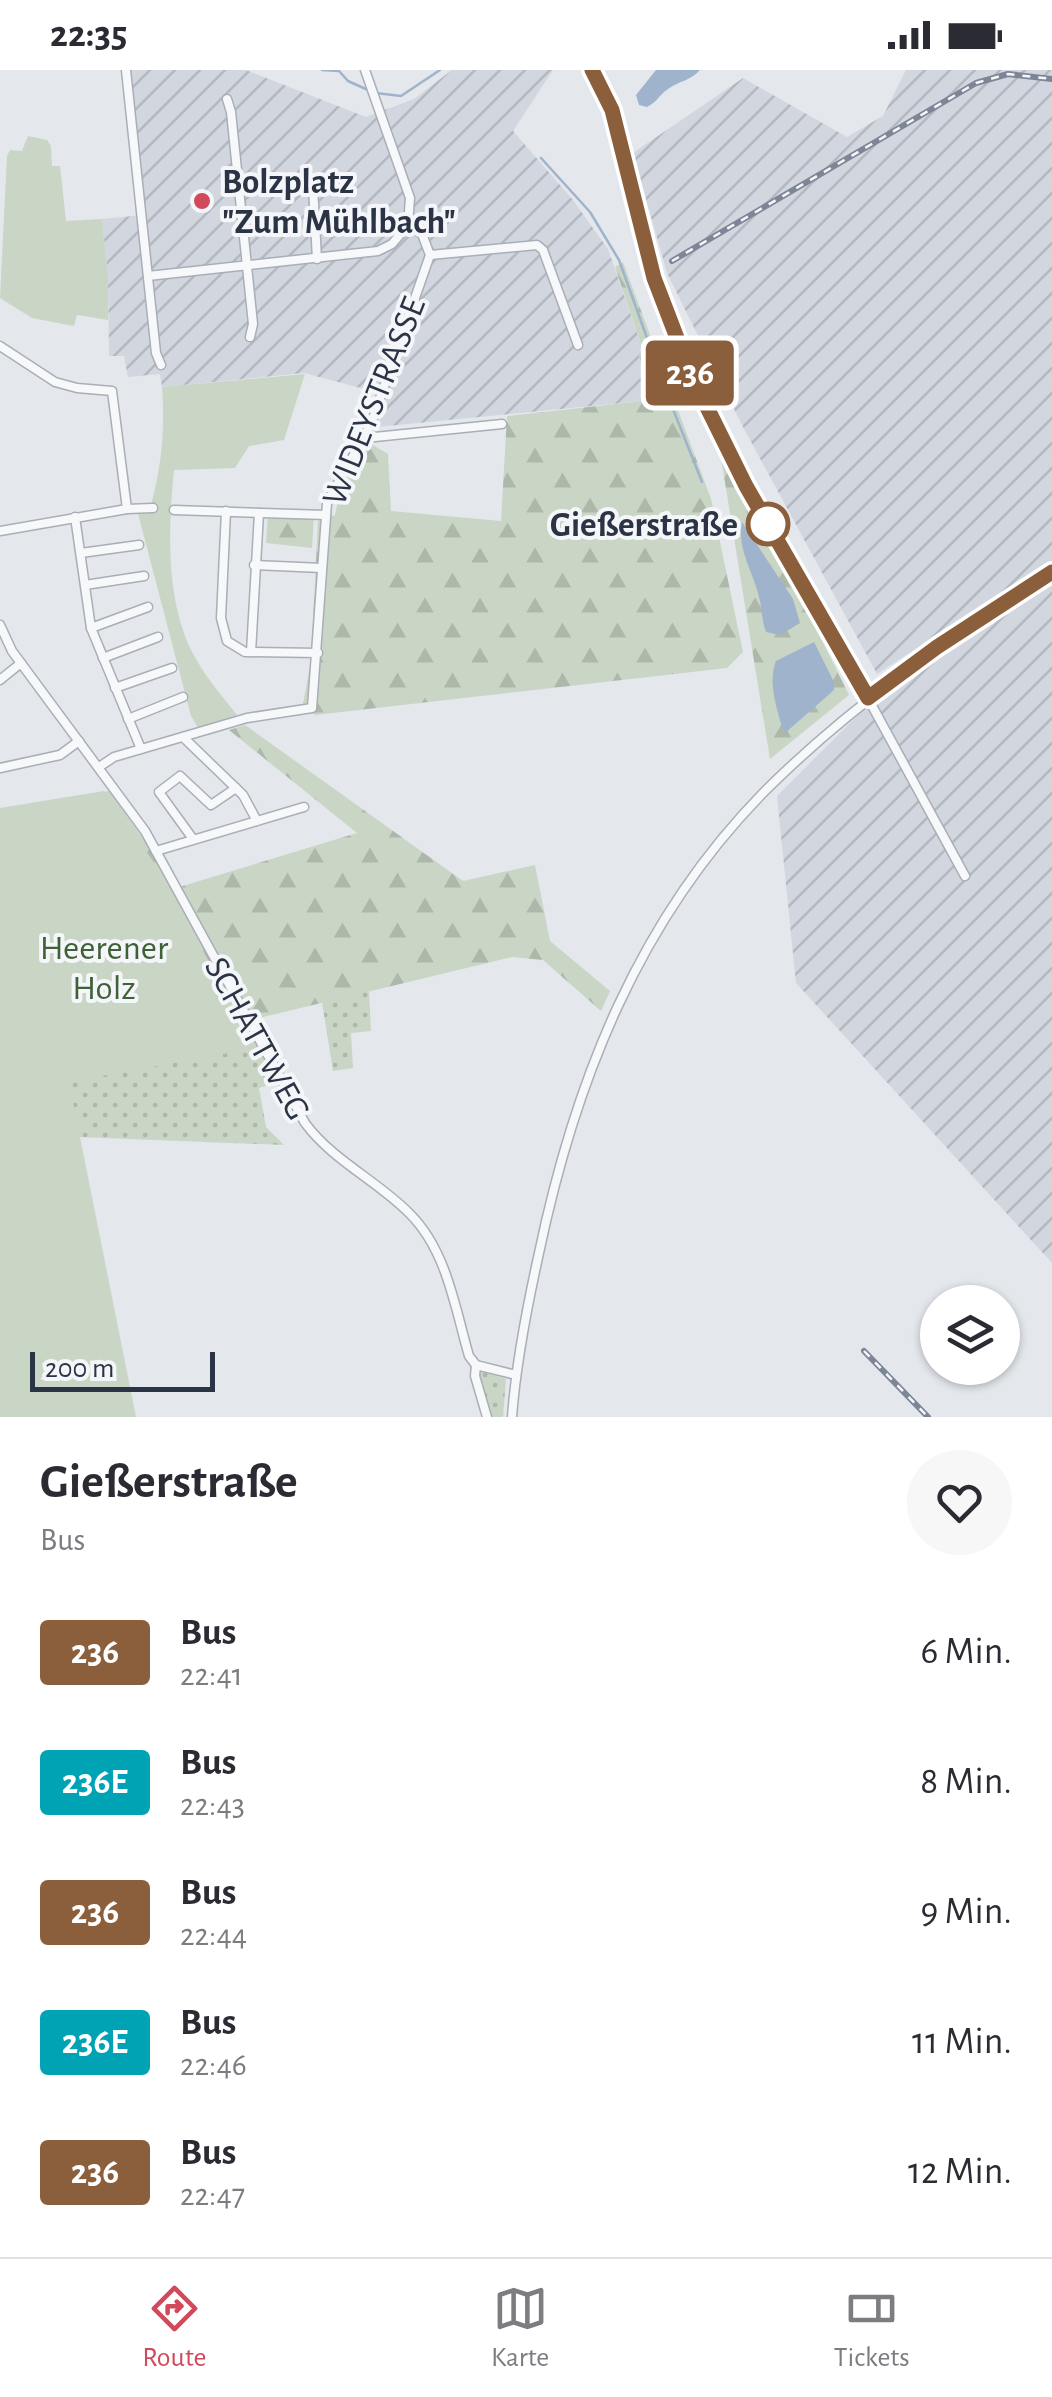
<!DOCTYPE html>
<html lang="de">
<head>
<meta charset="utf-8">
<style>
	:root { --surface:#fff; --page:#f7f7f7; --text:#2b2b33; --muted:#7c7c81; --line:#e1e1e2; --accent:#d1495b }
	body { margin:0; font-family:"Alegreya Sans",sans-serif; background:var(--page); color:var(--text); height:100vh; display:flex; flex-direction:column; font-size:38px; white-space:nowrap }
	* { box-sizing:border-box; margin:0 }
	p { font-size:32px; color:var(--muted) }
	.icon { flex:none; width:55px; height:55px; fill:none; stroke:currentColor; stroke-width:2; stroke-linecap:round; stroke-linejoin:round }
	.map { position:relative; height:1347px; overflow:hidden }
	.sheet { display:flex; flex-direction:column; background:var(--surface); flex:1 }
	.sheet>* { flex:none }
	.badge { padding:0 20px; border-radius:8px; font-size:35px; line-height:65px }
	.buttons { position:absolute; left:920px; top:1215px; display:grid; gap:20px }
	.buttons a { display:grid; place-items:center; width:100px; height:100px; border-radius:50%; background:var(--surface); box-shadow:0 2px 8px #0004; font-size:50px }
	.scale { position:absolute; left:30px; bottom:25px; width:185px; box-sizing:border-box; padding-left:10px; border:5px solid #2b3445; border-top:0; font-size:28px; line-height:35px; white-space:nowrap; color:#2b3445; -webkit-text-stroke:8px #f4f6f9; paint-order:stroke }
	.map>.badge { position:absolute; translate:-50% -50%; box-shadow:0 0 0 5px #fff }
	.round { display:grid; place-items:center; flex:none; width:105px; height:105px; border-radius:52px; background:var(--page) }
	.headline { display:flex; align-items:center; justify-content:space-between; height:170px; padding:0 40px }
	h1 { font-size:48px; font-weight:700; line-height:75px }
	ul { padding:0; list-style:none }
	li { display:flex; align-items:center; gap:30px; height:130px; padding:0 40px }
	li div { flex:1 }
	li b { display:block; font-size:38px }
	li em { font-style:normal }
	li .badge { min-width:110px; font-weight:700; text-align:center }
	.status { display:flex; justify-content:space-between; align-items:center; height:70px; padding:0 50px; background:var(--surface); direction:ltr }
	.status svg { height:28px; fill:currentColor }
	.dock { display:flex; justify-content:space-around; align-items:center; height:140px; border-top:2px solid var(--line); background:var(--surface); font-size:28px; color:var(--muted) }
	.dock a { display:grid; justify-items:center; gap:5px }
	.dock .current { color:var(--accent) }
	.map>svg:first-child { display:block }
	.industrial { fill:url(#industrial-furrows) }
	.grass { fill:url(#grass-dots) }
	.forest { fill:url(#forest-firs) }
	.green { fill:#c9d6c5 }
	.water { fill:#9fb4cc }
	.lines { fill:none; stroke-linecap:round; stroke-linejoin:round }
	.stream { stroke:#9fb4cc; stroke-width:2.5 }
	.minor-casing { stroke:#a9aeb7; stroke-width:11 }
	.minor { stroke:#f7f8fa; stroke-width:8 }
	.rail-casing { stroke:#7d8696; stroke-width:6 }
	.rail { stroke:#f4f6f9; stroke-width:2.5; stroke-dasharray:8; stroke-linecap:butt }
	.line-casing { stroke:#fff; stroke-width:22 }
	.line { stroke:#8b5e3c; stroke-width:15 }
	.poi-dot { fill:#d1495b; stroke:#f4f6f9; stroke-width:4 }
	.stop-dot { fill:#fff; stroke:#8b5e3c; stroke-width:5 }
	.labels { text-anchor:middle; stroke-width:8; stroke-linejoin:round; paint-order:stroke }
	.poi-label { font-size:35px; font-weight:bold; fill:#2b3445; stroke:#f4f6f9; text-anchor:start }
	.street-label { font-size:35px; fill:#2b3445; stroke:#f4f6f9 }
	.stop-label { font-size:35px; font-weight:bold; fill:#2b3445; stroke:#f4f6f9; text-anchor:end }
	.park-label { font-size:35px; fill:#3f6138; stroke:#f4f6f9 }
</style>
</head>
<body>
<div class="status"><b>22:35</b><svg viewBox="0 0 49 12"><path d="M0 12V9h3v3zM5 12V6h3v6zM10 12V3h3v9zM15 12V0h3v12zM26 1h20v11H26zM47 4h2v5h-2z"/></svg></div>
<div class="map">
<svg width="1052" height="1347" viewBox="0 0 1052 1347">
	<defs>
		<pattern id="industrial-furrows" width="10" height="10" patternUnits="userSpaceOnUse" patternTransform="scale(2.5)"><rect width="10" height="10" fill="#d2d6de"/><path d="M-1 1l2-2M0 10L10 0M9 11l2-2" fill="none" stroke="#b4b8c0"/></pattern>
		<pattern id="grass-dots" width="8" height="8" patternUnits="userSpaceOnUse" patternTransform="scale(2.5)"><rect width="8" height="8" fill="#c9d6c5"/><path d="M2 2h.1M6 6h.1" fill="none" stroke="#adb8ab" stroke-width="1.8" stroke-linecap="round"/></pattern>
		<pattern id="forest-firs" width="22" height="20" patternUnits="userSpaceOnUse" patternTransform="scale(2.5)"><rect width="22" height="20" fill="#c9d6c5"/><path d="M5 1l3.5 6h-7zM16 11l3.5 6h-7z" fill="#adb8ab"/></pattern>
	</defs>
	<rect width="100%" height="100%" fill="#e4e7ec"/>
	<g class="industrial">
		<polygon points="129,0 246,0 366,47 414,29 452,0 553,0 513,61 573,130 608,179 644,283 639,285 652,330 377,357 387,325 304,303 162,317 160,304 128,307 124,286 109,286 108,207 102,149 144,145"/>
		<polygon points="906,0 1052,0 1052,491 877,604 743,357 667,203 633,83 743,8 847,67 883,46"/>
		<polygon points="1052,510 1052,1193 796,913 777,726 879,624 961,566"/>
	</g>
	<g class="grass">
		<polygon points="369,921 371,961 351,963 353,998 333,1001 322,932"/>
		<polygon points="259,976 278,1012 259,1018 266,1057 284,1075 78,1067 66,1010"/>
		<polygon points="480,1301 506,1309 503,1347 491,1347 478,1306"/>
	</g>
	<g class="forest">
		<polygon points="623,192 711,429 743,582 727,598 315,645 303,634 311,591 318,451 335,445 340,422 368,372 388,384 391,441 501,451 507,346 651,330 639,285 644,283 615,197"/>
		<polygon points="721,388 811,548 849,625 770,689"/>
		<polygon points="268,443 314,445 312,478 266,473"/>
		<polygon points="245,655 463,811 535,795 550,871 610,921 601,941 543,890 512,887 255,949 259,976 66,1010 0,1347 0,741 109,721 153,782 173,819 357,763 229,660"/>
	</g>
	<g class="green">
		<polygon points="28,66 47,70 51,76 52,96 60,96 66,151 102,149 108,207 108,250 77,245 74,256 32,248 0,228 7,86 10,80 22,81"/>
		<path d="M305,304L284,370L249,376L235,398L174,400C168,461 165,535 196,589C207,609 223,627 237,645L199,659L191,646L136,436L151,435C162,394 165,359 162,317Z"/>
		<polygon points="104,721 158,798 256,978 69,1012 136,1347 0,1347 0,738"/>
	</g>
	<g class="water">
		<path d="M656,0H700C690,11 679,11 668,19C659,25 657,32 647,37L639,35L636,25Z"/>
		<path d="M742,452L793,529L800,553L780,565L766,562C762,551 762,542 760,531C755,505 736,479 742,452Z"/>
		<path d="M814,572L833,610L834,620L784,664C778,641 767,614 776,591Z"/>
	</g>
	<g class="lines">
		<g class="stream">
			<polyline points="322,0 339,1 348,11 368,20"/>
			<polyline points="376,23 401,26 440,0"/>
			<polyline points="541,88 590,142 619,190 670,332"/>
			<polyline points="673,339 702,412"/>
		</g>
		<defs>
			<g id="minor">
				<polyline points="126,0 156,283 161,295"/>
				<polyline points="592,0 612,40 646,180 666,244 702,331 746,416 834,566 965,806"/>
				<polyline points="227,29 231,42 253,254 250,267"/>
				<polyline points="313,117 317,189"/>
				<polyline points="430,185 537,175 543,180 578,275"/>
				<polyline points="148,206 378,181 392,174 408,155"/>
				<polyline points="0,276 55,312 77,318 112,321 127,439"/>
				<polyline points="365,368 502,354"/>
				<polyline points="174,440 326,445"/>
				<polyline points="226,441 221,548 227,571 245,582 318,583"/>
				<polyline points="75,447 91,558 141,679"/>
				<polyline points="0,461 127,439 153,438"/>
				<polyline points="81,483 139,475"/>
				<polyline points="254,495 322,498"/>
				<polyline points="85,515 144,506"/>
				<path d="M0,555L12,581L145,761L305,1053C333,1091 378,1111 410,1144C447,1181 455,1238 469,1286L476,1295L516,1305"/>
				<polyline points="91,558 148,537"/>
				<polyline points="251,582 259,443"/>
				<polyline points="103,588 158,567"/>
				<polyline points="0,610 21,593"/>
				<polyline points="115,618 172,598"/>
				<polyline points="128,649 183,627"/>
				<polyline points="183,667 243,725 257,751"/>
				<polyline points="99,697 114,687 247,648 312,638 327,433 371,354 430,185 422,164 408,155 410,128 365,0"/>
				<polyline points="0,698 60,685 79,671"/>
				<polyline points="193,769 159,722 180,706 211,735 236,718"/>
				<polyline points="156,781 304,737"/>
				<polyline points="476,1295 475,1306 487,1347"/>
				<path d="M512,1347C516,1292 527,1237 539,1183C575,1011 639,849 764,722C851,635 949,568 1052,502"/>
			</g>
		</defs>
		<use href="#minor" class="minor-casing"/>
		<use href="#minor" class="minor"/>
		<defs>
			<g id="rail">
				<polyline points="672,191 976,13 1008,4 1052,9"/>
				<polyline points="864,1281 928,1347"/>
			</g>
		</defs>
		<use href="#rail" class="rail-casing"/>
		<use href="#rail" class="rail"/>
	</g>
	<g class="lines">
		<defs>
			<polyline id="line" points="592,0 612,40 654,208 692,307 746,416 868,628 937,577 1052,502"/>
		</defs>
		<use href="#line" class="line-casing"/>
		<use href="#line" class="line"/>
	</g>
	<circle class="poi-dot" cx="202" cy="131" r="10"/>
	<circle class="stop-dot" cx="768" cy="454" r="20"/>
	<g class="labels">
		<g class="poi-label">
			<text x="222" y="123">Bolzplatz<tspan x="222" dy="40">"Zum Mühlbach"</tspan></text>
		</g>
		<g class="street-label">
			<text transform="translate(373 331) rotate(-68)" y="12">WIDEYSTRASSE</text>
			<text transform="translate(258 968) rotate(61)" y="12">SCHATTWEG</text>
		</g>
		<g class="stop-label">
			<text x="738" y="466">Gießerstraße</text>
		</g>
		<g class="park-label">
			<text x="104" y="889">Heerener<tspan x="104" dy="40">Holz</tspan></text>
		</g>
	</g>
</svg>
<div class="buttons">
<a><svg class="icon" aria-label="layers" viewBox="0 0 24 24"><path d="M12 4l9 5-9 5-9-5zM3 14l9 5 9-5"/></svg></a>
</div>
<div class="scale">200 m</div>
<b class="badge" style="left:690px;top:303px;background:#8b5e3c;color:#fff">236</b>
</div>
<section class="sheet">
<div class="headline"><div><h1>Gießerstraße</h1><p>Bus</p></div><a class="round"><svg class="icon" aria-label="heart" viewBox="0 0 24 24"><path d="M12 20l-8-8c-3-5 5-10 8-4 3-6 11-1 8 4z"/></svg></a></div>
<ul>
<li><span class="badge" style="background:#8b5e3c;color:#fff">236</span><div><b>Bus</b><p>22:41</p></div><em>6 Min.</em></li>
<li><span class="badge" style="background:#00a3b4;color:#fff">236E</span><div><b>Bus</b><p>22:43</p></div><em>8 Min.</em></li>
<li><span class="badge" style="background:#8b5e3c;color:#fff">236</span><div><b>Bus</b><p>22:44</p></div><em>9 Min.</em></li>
<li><span class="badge" style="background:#00a3b4;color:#fff">236E</span><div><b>Bus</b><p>22:46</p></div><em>11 Min.</em></li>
<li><span class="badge" style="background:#8b5e3c;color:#fff">236</span><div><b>Bus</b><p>22:47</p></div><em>12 Min.</em></li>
</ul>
</section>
<nav class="dock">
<a class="current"><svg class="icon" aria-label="directions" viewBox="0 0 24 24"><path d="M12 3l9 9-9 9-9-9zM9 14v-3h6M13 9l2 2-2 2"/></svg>Route</a>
<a><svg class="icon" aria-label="map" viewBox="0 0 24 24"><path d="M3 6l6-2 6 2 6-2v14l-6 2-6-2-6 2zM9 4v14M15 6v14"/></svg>Karte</a>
<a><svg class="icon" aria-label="tickets" viewBox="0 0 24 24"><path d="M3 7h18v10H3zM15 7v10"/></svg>Tickets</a>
</nav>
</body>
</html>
